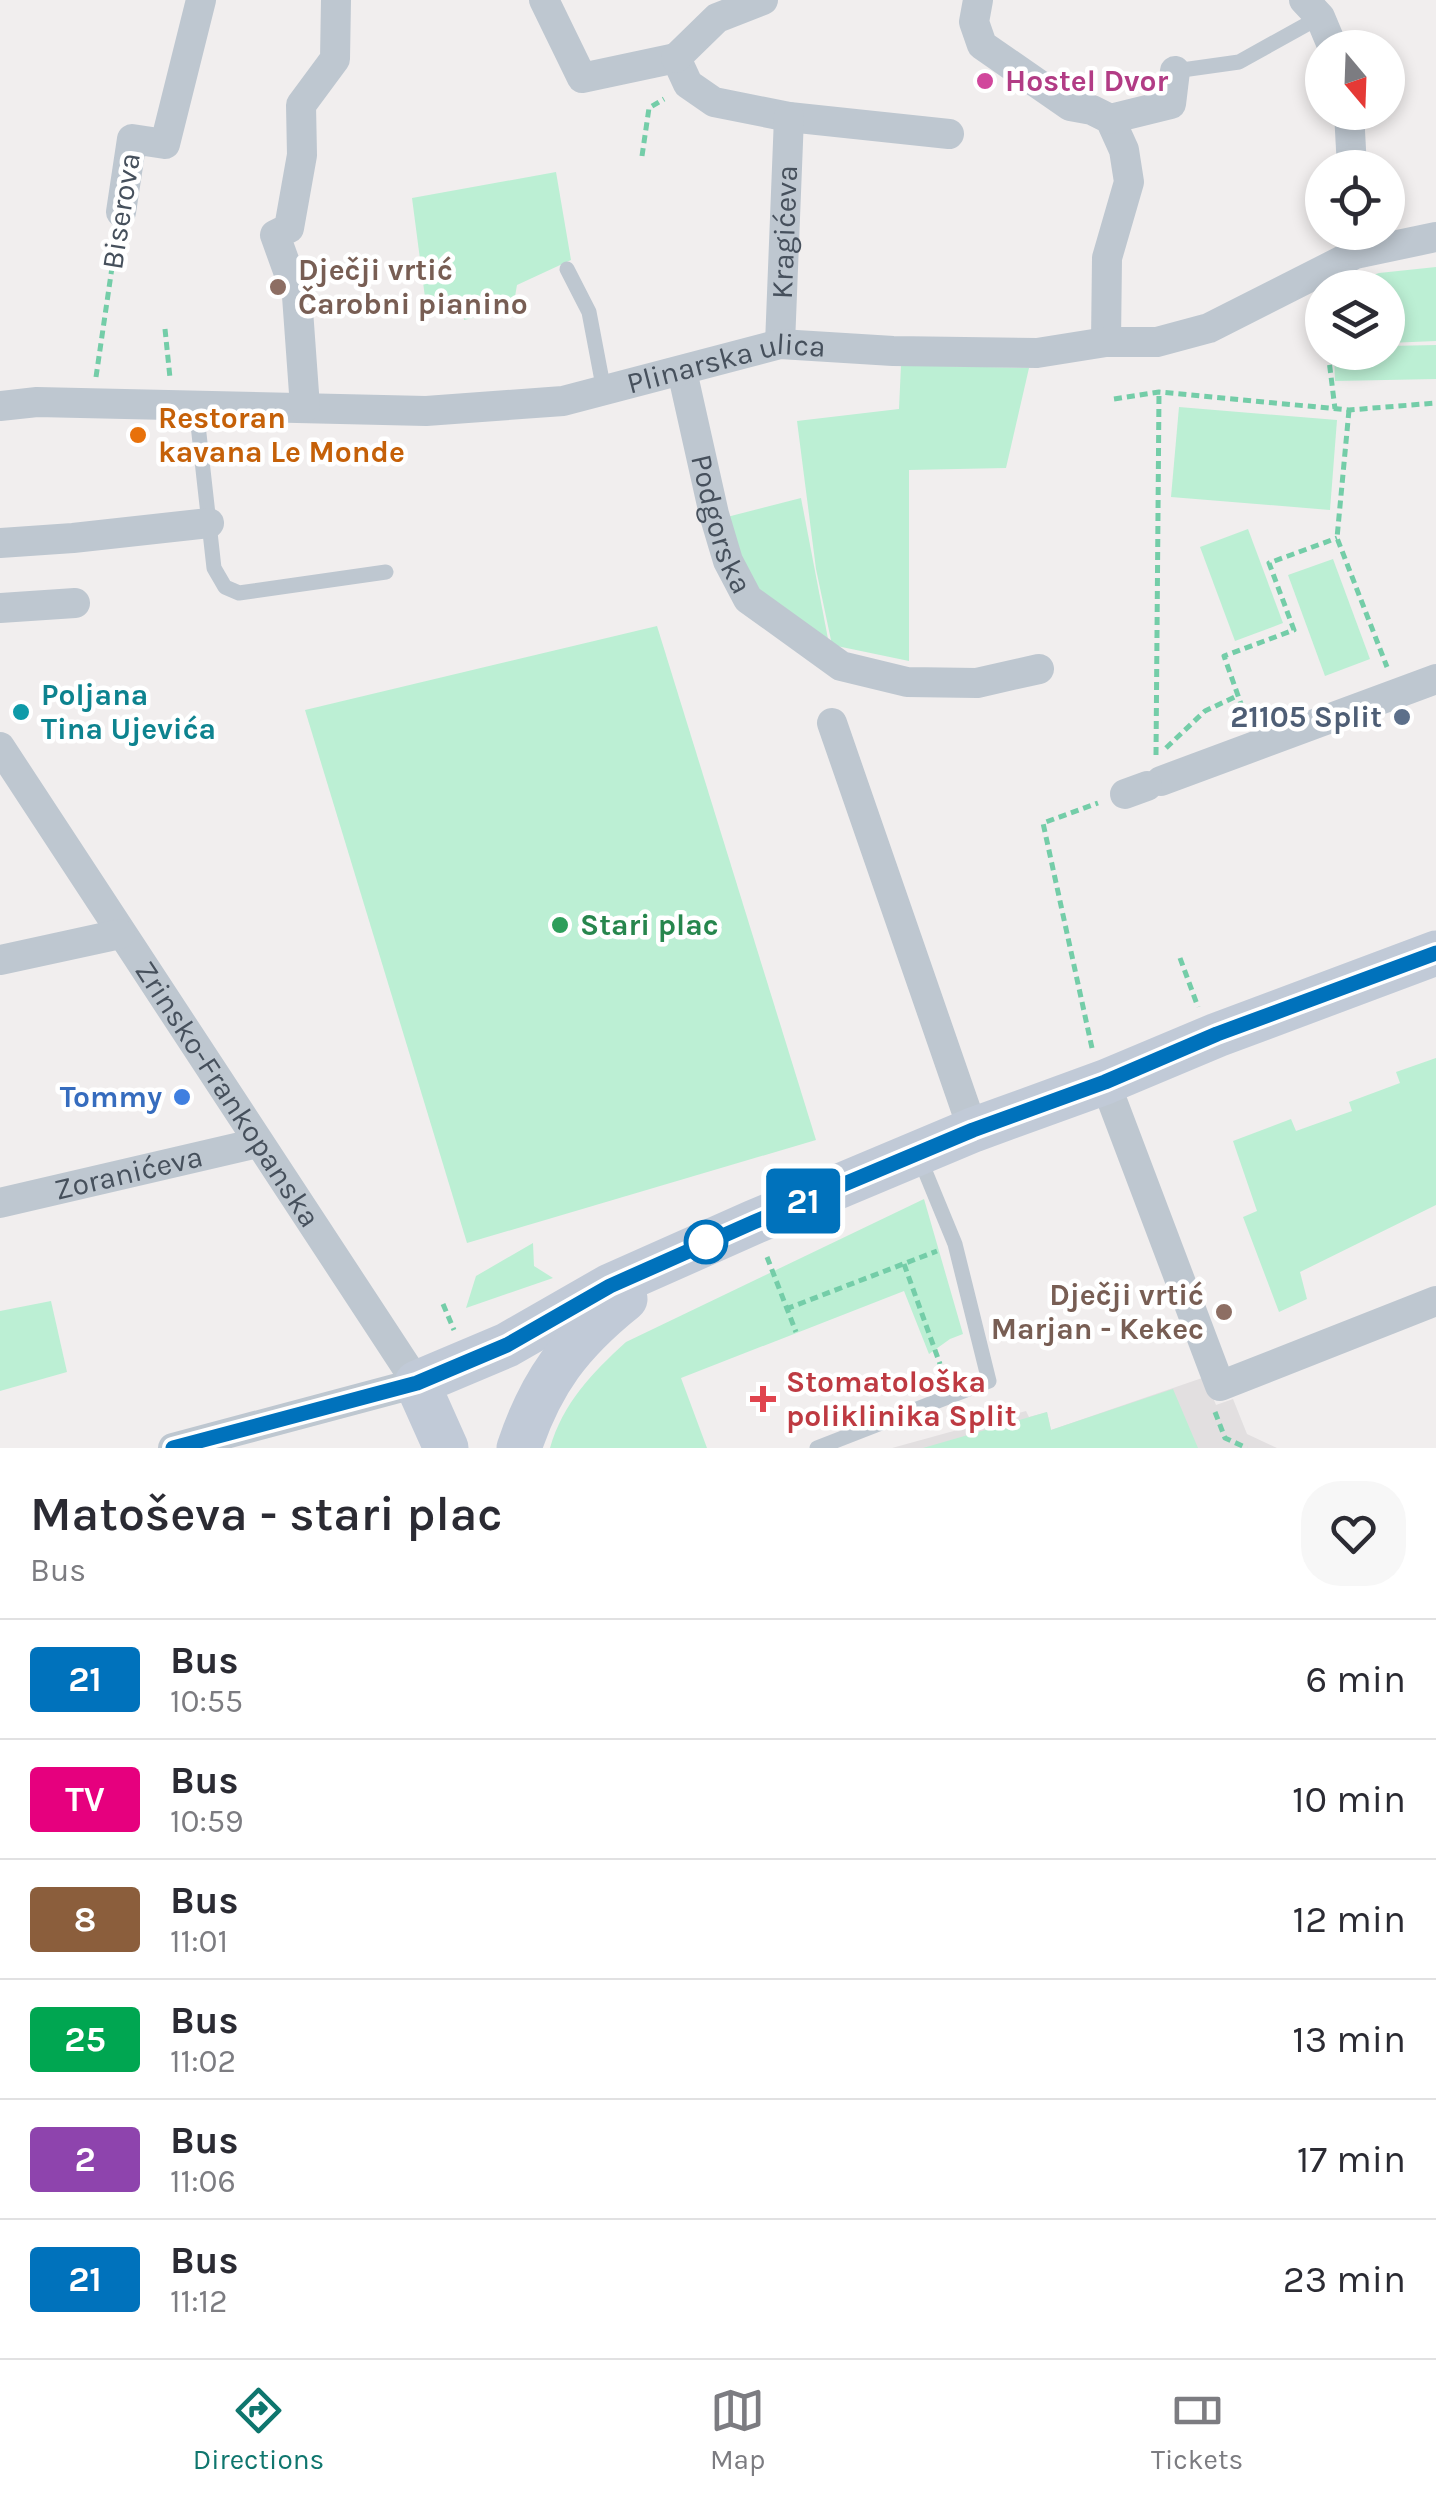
<!DOCTYPE html>
<html lang="en">
<head>
<meta charset="utf-8">
<style>
	:root { --surface:#fff; --page:#f7f7f7; --text:#2b2b33; --muted:#7c7c81; --line:#e1e1e2; --accent:#0f766e }
	body { margin:0; font-family:Karla,sans-serif; background:var(--page); color:var(--text); height:100vh; display:flex; flex-direction:column; font-size:38px; white-space:nowrap }
	* { box-sizing:border-box; margin:0 }
	p { font-size:32px; color:var(--muted) }
	.icon { flex:none; width:55px; height:55px; fill:none; stroke:currentColor; stroke-width:2; stroke-linecap:round; stroke-linejoin:round }
	.map { position:relative; height:1448px; overflow:hidden }
	.drawer { display:flex; flex-direction:column; background:var(--surface); flex:1 }
	.drawer>* { flex:none }
	.badge { padding:0 20px; border-radius:8px; font-size:35px; line-height:65px }
	.needle { width:65px; rotate:161deg }
	.tools { position:absolute; left:1305px; top:30px; display:grid; gap:20px }
	.tools a { display:grid; place-items:center; width:100px; height:100px; border-radius:50%; background:var(--surface); box-shadow:0 5px 15px #0003; font-size:50px }
	.map>.badge { position:absolute; translate:-50% -50%; box-shadow:0 0 0 5px #fff }
	.round { display:grid; place-items:center; flex:none; width:105px; height:105px; border-radius:40px; background:var(--page) }
	.summary { display:flex; align-items:center; justify-content:space-between; height:170px; padding:0 30px }
	h1 { font-size:48px; font-weight:600; line-height:75px }
	ul { padding:0; list-style:none }
	li { display:flex; align-items:center; gap:30px; height:120px; padding:0 30px; border-top:2px solid var(--line) }
	li div { flex:1 }
	li b { display:block; font-size:38px }
	li em { font-style:normal }
	li .badge { min-width:110px; font-weight:700; text-align:center }
	.menu { display:flex; justify-content:space-around; align-items:center; height:140px; border-top:2px solid var(--line); background:var(--surface); font-size:28px; color:var(--muted) }
	.menu a { display:grid; justify-items:center; gap:5px }
	.menu .selected { color:var(--accent) }
	.map>svg:first-child { display:block }
	.education { fill:#e2dfe0 }
	.green { fill:#bcefd4 }
	.lines { fill:none; stroke-linecap:round; stroke-linejoin:round }
	.path { stroke:#74cda8; stroke-width:5; stroke-dasharray:8 5; stroke-linecap:butt }
	.lane { stroke:#bec7d0; stroke-width:15 }
	.street { stroke:#bec7d0; stroke-width:30 }
	.secondary { stroke:#c1cad7; stroke-width:45 }
	.line-casing { stroke:#fff; stroke-width:22 }
	.line { stroke:#0072bc; stroke-width:15 }
	.hotel-dot { fill:#d1479c; stroke:#fff; stroke-width:4 }
	.education-dot { fill:#8d6e63; stroke:#fff; stroke-width:4 }
	.food-dot { fill:#e8710a; stroke:#fff; stroke-width:4 }
	.culture-dot { fill:#0f9aa8; stroke:#fff; stroke-width:4 }
	.service-dot { fill:#5c6f8a; stroke:#fff; stroke-width:4 }
	.leisure-dot { fill:#2e9e5b; stroke:#fff; stroke-width:4 }
	.shop-dot { fill:#3f7fe0; stroke:#fff; stroke-width:4 }
	.stop-dot { fill:#fff; stroke:#0072bc; stroke-width:5 }
	.health-dot { fill:#e0444e; stroke:#fff; stroke-width:4 }
	.labels { text-anchor:middle; stroke-width:9; stroke-linejoin:round; paint-order:stroke }
	.hotel-label { font-size:30px; font-weight:bold; fill:#b23c85; stroke:#fff; text-anchor:start }
	.street-label { font-size:30px; fill:#46505c; stroke:#fff }
	.education-label { font-size:30px; font-weight:bold; fill:#785e54; stroke:#fff; text-anchor:start }
	.food-label { font-size:30px; font-weight:bold; fill:#c56008; stroke:#fff; text-anchor:start }
	.culture-label { font-size:30px; font-weight:bold; fill:#0d838f; stroke:#fff; text-anchor:start }
	.service-label { font-size:30px; font-weight:bold; fill:#4e5e75; stroke:#fff; text-anchor:end }
	.leisure-label { font-size:30px; font-weight:bold; fill:#27864d; stroke:#fff; text-anchor:start }
	.shop-label { font-size:30px; font-weight:bold; fill:#366cbe; stroke:#fff; text-anchor:end }
	.health-label { font-size:30px; font-weight:bold; fill:#be3a42; stroke:#fff; text-anchor:start }
</style>
</head>
<body>
<div class="map">
<svg width="1436" height="1448" viewBox="0 0 1436 1448">
	<rect width="100%" height="100%" fill="#f1eeee"/>
	<polygon class="education" points="1205,1377 1216,1405 1233,1399 1247,1434 1277,1448 892,1448 1026,1411 1029,1417 1047,1412 1051,1430"/>
	<g class="green">
		<polygon points="556,172 571,260 517,285 513,308 464,320 463,301 426,305 412,198"/>
		<polygon points="1436,267 1436,341 1388,343 1388,288 1340,287 1379,273"/>
		<polygon points="1436,345 1436,379 1335,381 1334,353 1388,352 1388,346"/>
		<polygon points="901,365 1029,368 1006,468 909,470 909,661 832,645 816,569 797,421 899,409"/>
		<polygon points="1179,407 1337,420 1330,510 1171,497"/>
		<polygon points="801,498 829,644 744,583 727,517"/>
		<polygon points="1248,529 1283,623 1235,641 1200,547"/>
		<polygon points="1333,559 1370,659 1325,676 1288,575"/>
		<polygon points="657,626 816,1140 467,1243 305,710"/>
		<polygon points="1436,1058 1436,1205 1300,1272 1307,1299 1279,1312 1243,1217 1257,1211 1233,1141 1291,1119 1296,1131 1352,1111 1349,1102 1400,1083 1396,1072"/>
		<path d="M924,1199L963,1334L950,1339L929,1354L904,1291L681,1378L707,1448H550C563,1403 592,1373 626,1342Z"/>
		<polygon points="533,1243 534,1266 553,1278 466,1308 476,1276"/>
		<polygon points="51,1301 67,1372 0,1391 0,1311"/>
		<polygon points="1173,1389 1198,1448 923,1448 1047,1412 1051,1430"/>
	</g>
	<g class="lines">
		<g class="path">
			<polyline points="642,156 649,108 664,99"/>
			<polyline points="165,329 170,378"/>
			<polyline points="1328,352 1335,409"/>
			<polyline points="96,377 116,240"/>
			<polyline points="1114,399 1159,392 1349,410 1436,403"/>
			<polyline points="1349,410 1337,538 1387,667"/>
			<polyline points="1247,721 1224,656 1294,630 1269,563 1337,538"/>
			<polyline points="1166,748 1205,711 1237,696"/>
			<polyline points="1156,755 1159,392"/>
			<polyline points="1180,958 1198,1007"/>
			<polyline points="1092,1048 1043,823 1098,803"/>
			<polyline points="767,1257 796,1332"/>
			<polyline points="904,1264 940,1364"/>
			<polyline points="443,1304 454,1330"/>
			<polyline points="786,1309 937,1251"/>
			<polyline points="1215,1412 1225,1438 1247,1448"/>
		</g>
		<g class="lane">
			<polyline points="1175,71 1239,62 1320,17"/>
			<polyline points="567,269 589,312 604,391"/>
			<polyline points="196,407 214,568 225,587 239,593 386,572"/>
			<polyline points="817,1448 989,1381 955,1244 920,1159"/>
		</g>
		<g class="street">
			<polyline points="544,0 582,78 676,58 688,84 714,102 789,117 949,134"/>
			<polyline points="978,0 974,22 982,45 1070,106 1092,110 1110,119 1124,150 1129,182 1107,258 1106,342"/>
			<polyline points="1304,0 1320,17 1333,48"/>
			<polyline points="676,58 717,18 763,0"/>
			<polyline points="1349,112 1352,168"/>
			<polyline points="1110,119 1171,104 1175,71"/>
			<polyline points="121,212 132,139 165,144 201,0"/>
			<path id="s1" d="M780,344L789,117"/>
			<path id="s2" d="M682,371L714,514L728,561L748,599L841,666L907,682L977,683L1039,669"/>
			<path id="s3" d="M0,406L37,402L426,411L563,401L780,344L893,351L1037,353L1106,342H1157L1209,328L1355,254L1436,237"/>
			<polyline points="305,407 297,296 275,235 289,228 302,155 301,105 335,59 336,0"/>
			<polyline points="0,543 73,538 209,523"/>
			<polyline points="0,608 75,603"/>
			<polyline points="832,723 973,1130"/>
			<path id="s4" d="M0,747L417,1383L173,1448"/>
			<polyline points="1161,781 1436,679"/>
			<polyline points="1125,794 1147,786"/>
			<polyline points="0,960 120,934"/>
			<polyline points="1105,1082 1220,1386 1436,1301"/>
			<path id="s5" d="M0,1203L257,1143"/>
		</g>
		<g class="secondary">
			<polyline points="446,1448 417,1383 507,1345 610,1286 754,1222 973,1130 1105,1082 1217,1035 1436,953"/>
			<path d="M519,1448C541,1382 570,1343 625,1299"/>
		</g>
	</g>
	<g class="lines">
		<defs>
			<polyline id="line" points="173,1448 417,1383 507,1345 610,1286 754,1222 973,1130 1105,1082 1217,1034 1436,953"/>
		</defs>
		<use href="#line" class="line-casing"/>
		<use href="#line" class="line"/>
	</g>
	<circle class="hotel-dot" cx="985" cy="81" r="10"/>
	<g class="education-dot">
		<circle cx="278" cy="287" r="10"/>
		<circle cx="1224" cy="1312" r="10"/>
	</g>
	<circle class="food-dot" cx="138" cy="435" r="10"/>
	<circle class="culture-dot" cx="21" cy="712" r="10"/>
	<circle class="service-dot" cx="1402" cy="717" r="10"/>
	<circle class="leisure-dot" cx="560" cy="925" r="10"/>
	<circle class="shop-dot" cx="182" cy="1097" r="10"/>
	<circle class="stop-dot" cx="706" cy="1242" r="20"/>
	<path class="health-dot" d="M758 1384h10v10h10v10h-10v10h-10v-10h-10v-10h10z"/>
	<g class="labels">
		<g class="hotel-label">
			<text x="1005" y="91">Hostel Dvor</text>
		</g>
		<g class="street-label">
			<text transform="translate(121 211) rotate(-81)" y="10">Biserova</text>
			<text dy="10" stroke="none"><textPath href="#s1" startOffset="112">Kragićeva</textPath></text>
			<text dy="10" stroke="none"><textPath href="#s3" startOffset="732">Plinarska ulica</textPath></text>
			<text dy="10" stroke="none"><textPath href="#s2" startOffset="158">Podgorska</textPath></text>
			<text dy="10" stroke="none"><textPath href="#s4" startOffset="415">Zrinsko-Frankopanska</textPath></text>
			<text dy="10" stroke="none"><textPath href="#s5" startOffset="132">Zoranićeva</textPath></text>
		</g>
		<g class="education-label">
			<text x="298" y="280">Dječji vrtić<tspan x="298" dy="34">Čarobni pianino</tspan></text>
			<text x="1204" y="1305" text-anchor="end">Dječji vrtić<tspan x="1204" dy="34">Marjan - Kekec</tspan></text>
		</g>
		<g class="food-label">
			<text x="158" y="428">Restoran<tspan x="158" dy="34">kavana Le Monde</tspan></text>
		</g>
		<g class="culture-label">
			<text x="41" y="705">Poljana<tspan x="41" dy="34">Tina Ujevića</tspan></text>
		</g>
		<g class="service-label">
			<text x="1382" y="727">21105 Split</text>
		</g>
		<g class="leisure-label">
			<text x="580" y="935">Stari plac</text>
		</g>
		<g class="shop-label">
			<text x="162" y="1107">Tommy</text>
		</g>
		<g class="health-label">
			<text x="786" y="1392">Stomatološka<tspan x="786" dy="34">poliklinika Split</tspan></text>
		</g>
	</g>
</svg>
<div class="tools">
<a><svg class="needle" viewBox="-14 -14 28 28"><path d="M0-13l5 13h-10z" fill="#e53935"/><path d="M0 13l5-13h-10z" fill="#7c7c81"/></svg></a>
<a><svg class="icon" aria-label="locate" viewBox="0 0 24 24"><circle cx="12" cy="12" r="6"/><path d="M12 2v4M12 18v4M2 12h4M18 12h4"/></svg></a>
<a><svg class="icon" aria-label="layers" viewBox="0 0 24 24"><path d="M12 4l9 5-9 5-9-5zM3 14l9 5 9-5"/></svg></a>
</div>
<b class="badge" style="left:803px;top:1201px;background:#0072bc;color:#fff">21</b>
</div>
<section class="drawer">
<div class="summary"><div><h1>Matoševa - stari plac</h1><p>Bus</p></div><a class="round"><svg class="icon" aria-label="heart" viewBox="0 0 24 24"><path d="M12 20l-8-8c-3-5 5-10 8-4 3-6 11-1 8 4z"/></svg></a></div>
<ul>
<li><span class="badge" style="background:#0072bc;color:#fff">21</span><div><b>Bus</b><p>10:55</p></div><em>6 min</em></li>
<li><span class="badge" style="background:#e6007e;color:#fff">TV</span><div><b>Bus</b><p>10:59</p></div><em>10 min</em></li>
<li><span class="badge" style="background:#8b5e3c;color:#fff">8</span><div><b>Bus</b><p>11:01</p></div><em>12 min</em></li>
<li><span class="badge" style="background:#00a651;color:#fff">25</span><div><b>Bus</b><p>11:02</p></div><em>13 min</em></li>
<li><span class="badge" style="background:#8e44ad;color:#fff">2</span><div><b>Bus</b><p>11:06</p></div><em>17 min</em></li>
<li><span class="badge" style="background:#0072bc;color:#fff">21</span><div><b>Bus</b><p>11:12</p></div><em>23 min</em></li>
</ul>
</section>
<nav class="menu">
<a class="selected"><svg class="icon" aria-label="directions" viewBox="0 0 24 24"><path d="M12 3l9 9-9 9-9-9zM9 14v-3h6M13 9l2 2-2 2"/></svg>Directions</a>
<a><svg class="icon" aria-label="map" viewBox="0 0 24 24"><path d="M3 6l6-2 6 2 6-2v14l-6 2-6-2-6 2zM9 4v14M15 6v14"/></svg>Map</a>
<a><svg class="icon" aria-label="tickets" viewBox="0 0 24 24"><path d="M3 7h18v10H3zM15 7v10"/></svg>Tickets</a>
</nav>
</body>
</html>
